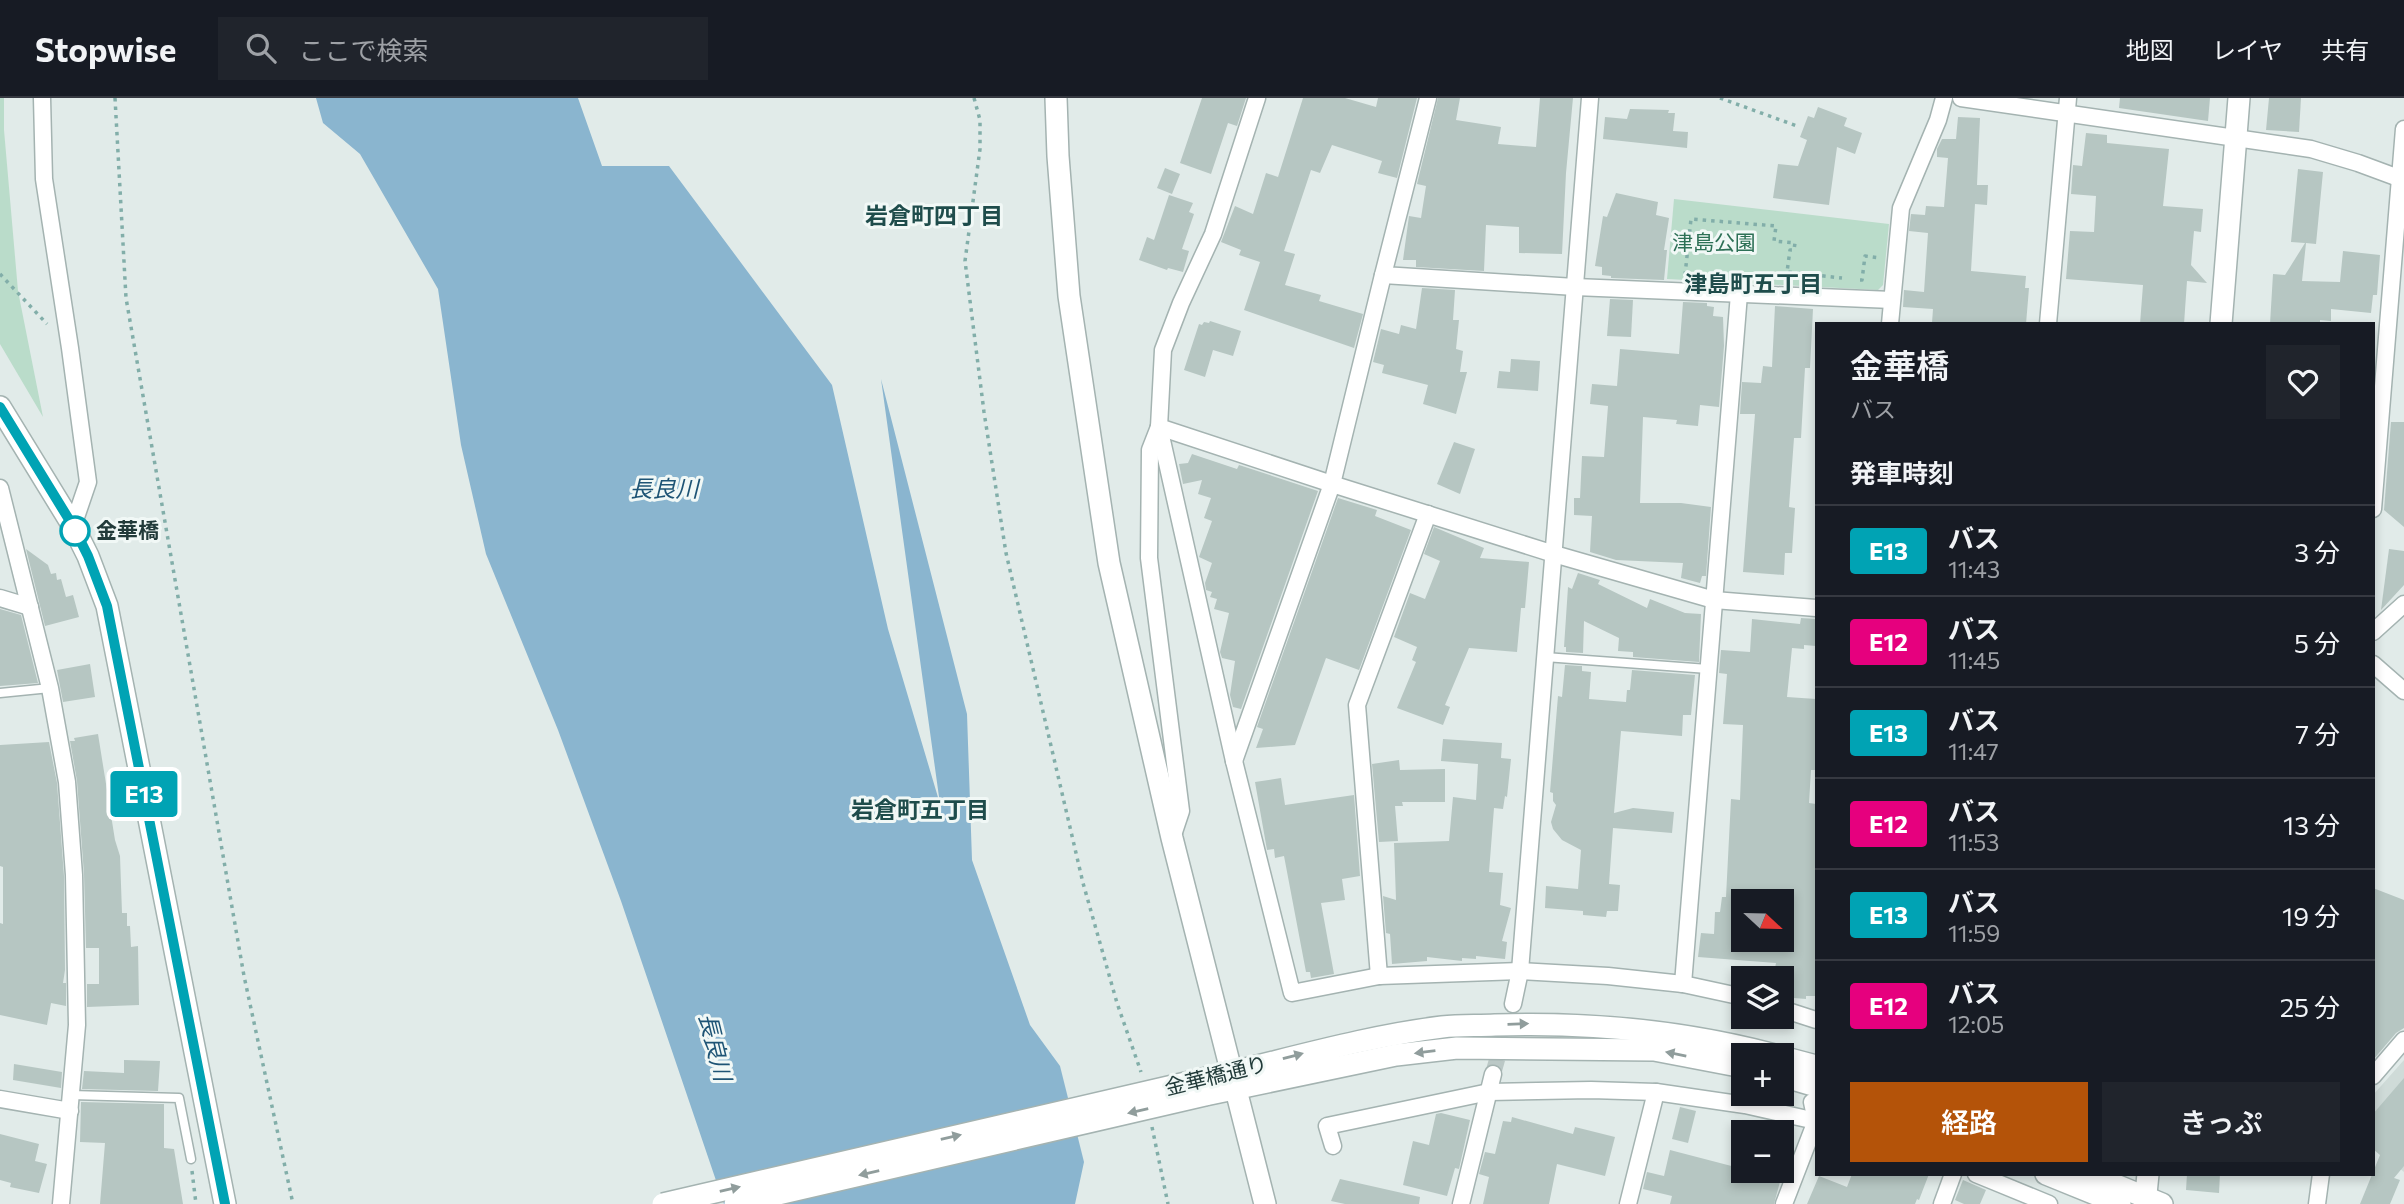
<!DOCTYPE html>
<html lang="ja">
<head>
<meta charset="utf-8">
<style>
	:root { --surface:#171b24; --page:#20242c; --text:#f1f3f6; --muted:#9ea1a6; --line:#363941; --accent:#b45309 }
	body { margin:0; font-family:Commissioner,"Noto Sans JP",sans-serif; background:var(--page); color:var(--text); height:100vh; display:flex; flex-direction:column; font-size:26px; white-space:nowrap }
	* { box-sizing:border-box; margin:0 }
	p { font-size:23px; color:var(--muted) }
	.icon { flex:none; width:38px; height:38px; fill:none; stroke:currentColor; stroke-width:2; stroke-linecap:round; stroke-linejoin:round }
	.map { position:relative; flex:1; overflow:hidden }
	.drawer { position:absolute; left:1815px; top:224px; width:560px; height:854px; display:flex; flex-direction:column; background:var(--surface); border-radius:0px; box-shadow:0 4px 10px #0003 }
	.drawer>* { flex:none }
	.badge { padding:0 14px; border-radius:5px; font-size:24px; line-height:46px }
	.needle { width:46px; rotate:112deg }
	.controls { position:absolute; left:1731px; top:791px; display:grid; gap:14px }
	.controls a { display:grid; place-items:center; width:63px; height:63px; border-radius:0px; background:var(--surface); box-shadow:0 4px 10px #0003; font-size:35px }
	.map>.badge { position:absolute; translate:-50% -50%; box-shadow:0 0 0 4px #fff }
	h2 { padding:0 35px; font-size:26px; line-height:63px }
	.round { display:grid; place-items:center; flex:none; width:74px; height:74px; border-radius:0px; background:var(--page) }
	.summary { display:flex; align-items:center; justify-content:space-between; height:119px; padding:0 35px }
	h1 { font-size:33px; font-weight:600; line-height:52px }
	.button { display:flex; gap:14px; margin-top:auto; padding:14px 35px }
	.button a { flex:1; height:80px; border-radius:0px; background:var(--accent); color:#fff; font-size:28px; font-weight:600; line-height:80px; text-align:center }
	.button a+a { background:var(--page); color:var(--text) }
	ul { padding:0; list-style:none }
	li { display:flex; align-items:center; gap:21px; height:91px; padding:0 35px; border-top:2px solid var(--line) }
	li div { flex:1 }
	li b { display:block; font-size:26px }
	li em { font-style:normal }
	li .badge { min-width:77px; font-weight:700; text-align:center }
	header { display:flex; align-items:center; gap:42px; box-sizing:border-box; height:98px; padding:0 35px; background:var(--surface); border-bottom:2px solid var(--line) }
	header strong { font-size:33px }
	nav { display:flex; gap:38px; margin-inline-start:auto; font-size:24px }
	.search { width:490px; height:63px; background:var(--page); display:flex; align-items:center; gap:18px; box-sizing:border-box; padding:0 24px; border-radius:0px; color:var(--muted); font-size:26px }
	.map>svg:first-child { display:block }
	.built { fill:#cfdbd8 }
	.green { fill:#badcca }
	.water { fill:#8ab5cf }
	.building { fill:#b6c6c2; fill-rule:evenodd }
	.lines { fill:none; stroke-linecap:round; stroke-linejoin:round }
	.minor-tunnel { stroke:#bbc8c6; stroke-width:16; stroke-dasharray:16 8; stroke-linecap:butt }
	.service-casing { stroke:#a4b3b1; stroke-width:11 }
	.minor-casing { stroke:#a4b3b1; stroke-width:19 }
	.tertiary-casing { stroke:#a4b3b1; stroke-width:24 }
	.path { stroke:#82aea9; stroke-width:3.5; stroke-dasharray:3.5 5; stroke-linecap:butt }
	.service { stroke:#fff; stroke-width:8 }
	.minor { stroke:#fff; stroke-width:16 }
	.tertiary { stroke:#fff; stroke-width:21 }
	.tertiary-bridge-casing { stroke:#a4b3b1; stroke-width:24; stroke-linecap:butt }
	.tertiary-bridge { stroke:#fff; stroke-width:21 }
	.oneway { fill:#909d9c }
	.line-casing { stroke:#fff; stroke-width:16 }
	.line { stroke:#00a3b4; stroke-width:10 }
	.stop-dot { fill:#fff; stroke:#00a3b4; stroke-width:3.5 }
	.labels { text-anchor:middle; stroke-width:6; stroke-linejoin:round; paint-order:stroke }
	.park-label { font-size:21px; fill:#2d7056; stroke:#f1f8f6 }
	.stop-label { font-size:21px; font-weight:bold; fill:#223b3a; stroke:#f1f8f6; text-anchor:start }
	.street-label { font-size:21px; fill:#223b3a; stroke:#f1f8f6 }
	.neighbourhood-label { font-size:23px; font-weight:bold; fill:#1e4c4b; stroke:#f1f8f6 }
	.water-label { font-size:23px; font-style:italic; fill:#1e5475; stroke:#f1f8f6 }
</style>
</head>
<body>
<header>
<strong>Stopwise</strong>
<div class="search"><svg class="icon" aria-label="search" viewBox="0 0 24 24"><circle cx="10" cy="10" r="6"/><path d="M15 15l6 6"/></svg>ここで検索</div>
<nav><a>地図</a><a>レイヤ</a><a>共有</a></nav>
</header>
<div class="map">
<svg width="2404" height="1106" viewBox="0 0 2404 1106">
	<rect width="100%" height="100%" fill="#e1ebe9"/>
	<polygon class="built" points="2404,962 2404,1074 2373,1048 2373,997"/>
	<g class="green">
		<polygon points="0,0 4,0 4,32 18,193 43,319 0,246"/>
		<polygon points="1674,101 1889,126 1883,187 1878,192 1667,181"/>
	</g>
	<polygon class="water" points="316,0 578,0 602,68 669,68 832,287 888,531 940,706 881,281 967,616 972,762 1030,927 1060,968 1084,1064 1075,1106 724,1106 621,803 558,632 486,456 461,347 438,191 360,56 323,25"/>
	<g class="building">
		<polygon points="1202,0 1246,0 1237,28 1228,25 1211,76 1180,65"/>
		<polygon points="1303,0 1345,0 1376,9 1378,0 1417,0 1397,80 1378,75 1382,63 1332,47 1320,75 1311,72 1284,153 1295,156 1285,187 1321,197 1319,203 1363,216 1354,250 1244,212 1260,164 1239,157 1241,152 1221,144 1235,108 1253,116 1266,75 1278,79"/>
		<polygon points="1438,0 1460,0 1456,22 1501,29 1498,46 1536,49 1540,0 1573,0 1566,75 1562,156 1519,155 1519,129 1486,127 1484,173 1416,169 1416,162 1403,162 1409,118 1421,120 1426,88 1417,86"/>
		<polygon points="2120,0 2210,0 2208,23 2119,10"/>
		<polygon points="2269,0 2301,0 2299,34 2266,32"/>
		<polygon points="1818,9 1847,20 1844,28 1862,35 1855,56 1837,49 1829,107 1773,100 1778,66 1798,68 1807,42 1800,39 1808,18 1814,20"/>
		<polygon points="1630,11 1669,12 1668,15 1675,15 1673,33 1688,34 1687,50 1603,41 1605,19 1627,21"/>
		<polygon points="1958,19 1980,20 1977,87 1988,87 1987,107 1975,106 1971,173 2026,178 2025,190 2029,190 2026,226 1932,225 1933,211 1903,209 1904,192 1924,194 1928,135 1909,133 1911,116 1925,117 1926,108 1944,109 1948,60 1937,59 1937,51 1942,41 1956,41"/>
		<polygon points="2086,35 2107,37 2107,45 2169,51 2163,108 2203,111 2201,134 2194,133 2191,167 2207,185 2187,183 2184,226 2140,226 2143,187 2066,181 2070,133 2094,134 2096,98 2071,96 2073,67 2082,68"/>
		<polygon points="1165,70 1180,76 1172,96 1157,90"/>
		<polygon points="2298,71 2323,74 2316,146 2306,145 2302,183 2340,184 2343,153 2380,157 2377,197 2373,197 2371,215 2331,211 2331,223 2320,222 2320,226 2270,226 2273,176 2285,177 2305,145 2291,144"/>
		<polygon points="1616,95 1658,104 1656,117 1669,120 1664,152 1667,152 1664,182 1611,180 1611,178 1602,177 1602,169 1595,168 1603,118 1607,119"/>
		<polygon points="1169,97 1193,105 1189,114 1194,116 1182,151 1189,153 1183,174 1168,170 1167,172 1139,162 1147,139 1154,142"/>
		<polygon points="1422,190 1455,192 1453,222 1459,222 1456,251 1463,253 1460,274 1467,274 1456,316 1423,306 1428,287 1382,275 1384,267 1373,264 1381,231 1399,236 1401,227 1416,231"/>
		<polygon points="1610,201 1633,202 1631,239 1607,238"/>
		<polygon points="1683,204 1707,205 1707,208 1714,209 1713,218 1723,219 1724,248 1719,309 1700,307 1698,328 1676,326 1677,322 1643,319 1640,405 1681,405 1711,409 1706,478 1702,478 1700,485 1681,480 1683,465 1616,462 1590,454 1592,418 1574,417 1574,400 1580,400 1582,358 1604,359 1608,308 1590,306 1592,286 1617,288 1620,251 1679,256"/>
		<polygon points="1775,208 1813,211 1810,270 1805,270 1801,340 1794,340 1789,409 1795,410 1792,455 1785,455 1784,477 1743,474 1755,316 1740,316 1742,284 1761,285 1763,268 1772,269"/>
		<polygon points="1210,223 1241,233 1233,258 1213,252 1205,279 1184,272 1199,226 1202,227 1204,224 1209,225"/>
		<polygon points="1511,261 1540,263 1538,293 1497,290 1499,273 1510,274"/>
		<polygon points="2391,324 2404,324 2404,429 2384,412"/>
		<polygon points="1454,344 1475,351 1460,396 1437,386"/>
		<polygon points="1192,356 1237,371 1239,367 1318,393 1241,611 1233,609 1230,597 1235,563 1222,560 1220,554 1229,515 1214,511 1217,501 1210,499 1212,494 1206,492 1205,485 1212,465 1199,459 1212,423 1204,420 1211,400 1198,396 1202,382 1183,386 1179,366 1188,365"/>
		<polygon points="1338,400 1377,412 1375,418 1411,432 1359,572 1326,560 1295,647 1256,650 1263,631 1257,629"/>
		<polygon points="1434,429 1484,450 1480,460 1529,464 1525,510 1521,510 1517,554 1469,550 1445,607 1450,609 1443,627 1397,610 1416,564 1412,562 1417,549 1394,539 1410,495 1425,501 1440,463 1424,456"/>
		<polygon points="26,451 48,467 51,476 56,475 57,482 61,481 66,499 73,497 79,519 45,528"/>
		<polygon points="2389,451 2404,453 2404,487 2381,512"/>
		<polygon points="1578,475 1600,482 1598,486 1647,510 1650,501 1685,515 1701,516 1699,564 1633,559 1633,554 1618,553 1619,540 1584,523 1583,555 1566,554 1566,549 1564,549 1568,489 1572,491"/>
		<polygon points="0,511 21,517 38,585 0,588"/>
		<path d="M1801,520L1816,521V548L1804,547V551L1792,550L1787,599L1816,601V672H1811L1809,705L1816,706V898H1806V901L1782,899L1784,871L1775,870L1776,865L1698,859L1701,835L1714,836L1715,814H1720L1722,799H1726L1731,701L1740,702L1743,627L1723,626L1727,576L1719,575L1721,552L1750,554L1752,521L1800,526ZM1743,803H1782V842H1743Z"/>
		<polygon points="90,566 95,599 63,604 57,572"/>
		<polygon points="1565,567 1582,568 1582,573 1591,574 1589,601 1626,604 1627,592 1630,592 1632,572 1695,577 1691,617 1683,617 1682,638 1621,633 1614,715 1633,710 1674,714 1672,735 1613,730 1609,786 1620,787 1618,813 1607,813 1606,819 1583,817 1583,813 1545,810 1546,788 1578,791 1581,752 1562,742 1553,731 1551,724 1556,707 1553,703 1553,695 1550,694 1558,598 1562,599"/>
		<polygon points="98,636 115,742 120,758 122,815 127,815 127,828 130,828 131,849 138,848 139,907 87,909 87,886 99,886 99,850 86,850 84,776 77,683 70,643 75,643 74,640"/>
		<polygon points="1443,641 1502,645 1501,660 1511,661 1507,699 1505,698 1503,711 1494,710 1489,774 1503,775 1500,807 1511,810 1502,843 1507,844 1505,861 1476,858 1476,861 1462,860 1462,863 1427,859 1427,863 1392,866 1390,836 1386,835 1383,798 1396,802 1394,745 1449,743 1453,699 1476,702 1478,666 1441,663"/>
		<polygon points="49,644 57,685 64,778 65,872 63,885 66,885 66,908 51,905 47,927 0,917 0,825 3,826 3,769 0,768 0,647"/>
		<polygon points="1399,662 1400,672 1445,671 1445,704 1402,704 1403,708 1395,708 1398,743 1379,744 1372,666"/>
		<polygon points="1281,680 1285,707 1354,697 1360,778 1342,781 1345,802 1321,805 1334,876 1311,880 1310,874 1306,874 1284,758 1275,760 1274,751 1267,752 1255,684"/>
		<polygon points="2373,790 2404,802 2404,930 2396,935 2373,962"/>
		<polygon points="124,962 160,963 158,993 82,991 84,973 124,975"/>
		<polygon points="14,966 62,974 61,990 13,982"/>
		<polygon points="2404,980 2404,1068 2394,1080 2400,1082 2390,1106 2360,1106 2380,1057 2373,1051 2373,1016"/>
		<polygon points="81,1004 164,1006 164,1050 174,1051 183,1106 100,1106 105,1045 80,1044"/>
		<polygon points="1680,1009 1696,1013 1688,1045 1672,1041"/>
		<polygon points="1441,1015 1470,1022 1459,1071 1455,1070 1447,1098 1403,1087 1413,1043 1429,1047 1436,1016"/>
		<polygon points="1512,1019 1573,1036 1575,1029 1615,1039 1605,1078 1557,1066 1549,1106 1483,1106 1489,1079 1479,1076 1485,1054 1495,1056 1503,1023 1511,1024"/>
		<polygon points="0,1036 39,1046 35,1063 47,1066 39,1095 10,1089 11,1085 0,1082"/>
		<polygon points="1670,1052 1743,1071 1743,1073 1781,1080 1774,1106 1670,1106 1672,1098 1643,1091 1647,1074 1664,1078"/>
		<polygon points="1852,1076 1929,1076 1919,1102 1917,1101 1915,1106 1807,1106 1819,1078 1847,1089"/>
		<polygon points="2187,1076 2220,1076 2219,1095 2186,1092"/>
		<polygon points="1340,1081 1420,1099 1419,1106 1345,1106 1331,1103"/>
		<polygon points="1963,1082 1986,1092 1980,1106 1964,1106 1955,1102"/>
	</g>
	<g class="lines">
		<polyline class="minor-tunnel" points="1493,976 1509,919"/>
		<defs>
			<g id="service">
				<polyline points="1545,559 1708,571"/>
				<polyline points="0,595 50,590"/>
				<polyline points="71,997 179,1000 191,1061"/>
			</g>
			<g id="minor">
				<polyline points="42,0 44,81 70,250 88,384 73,428"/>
				<polyline points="1257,0 1213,136 1181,205 1163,252 1159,329 1234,663 1292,895 1379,878 1520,873 1608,878 1683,886 1743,899"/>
				<polyline points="1428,0 1383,177 1575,189 1892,202"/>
				<polyline points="1961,0 2311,51 2358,65 2404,82"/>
				<polyline points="1890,226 1901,110 1938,22 1944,0"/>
				<polyline points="2048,226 2068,0"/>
				<polyline points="1159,329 1332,386 1554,456 1714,502 1816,510"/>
				<polyline points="1159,329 1150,352 1149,460 1181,713 1172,740"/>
				<polyline points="0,390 50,590 67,684 74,777 77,927 61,1106"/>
				<polyline points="2373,411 2404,31"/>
				<polyline points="0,500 30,509"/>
				<polyline points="2373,534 2404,506"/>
				<polyline points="2373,566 2404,593"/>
				<polyline points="1234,663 1332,386 1383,177"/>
				<polyline points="1379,878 1357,607 1428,416"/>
				<polyline points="1683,886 1739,196"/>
				<polyline points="1513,906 1520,873 1590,0"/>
				<polyline points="1782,911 1816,922"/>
				<polyline points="2373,978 2404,942"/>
				<polyline points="0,1001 70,1013"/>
				<polyline points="1333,1048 1327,1028 1489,994 1591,992 1656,994 1745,1007 1816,1023"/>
				<polyline points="1976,1076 2049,1106"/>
				<polyline points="1461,1106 1493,976"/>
				<polyline points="1628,1106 1656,994"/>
				<polyline points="1784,1106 1816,1023 1812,1004"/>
				<polyline points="1942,1106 1953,1076"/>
				<polyline points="2317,1106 2321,1076"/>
			</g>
			<g id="tertiary">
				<polyline points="1056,0 1058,58 1069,198 1109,465 1172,740 1265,1106"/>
				<polyline points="2221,226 2239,0"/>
				<polyline points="0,309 73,428 88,458 107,508 225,1106"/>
				<polyline points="1782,959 1816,968"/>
				<polyline points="1782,978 1816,988"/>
				<path d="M1203,981C1283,963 1361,939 1442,929C1460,927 1478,928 1495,927C1589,924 1684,933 1775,957"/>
				<polyline points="1205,997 1396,957 1457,950 1654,952 1743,969"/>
				<polyline points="2046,1076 2120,1106"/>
				<polyline points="2089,1076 2162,1106"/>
				<polyline points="2145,1106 2148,1076"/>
			</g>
		</defs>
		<use href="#service" class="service-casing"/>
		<use href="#minor" class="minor-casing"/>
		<use href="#tertiary" class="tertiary-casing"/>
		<g class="path">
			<polyline points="115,0 126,200 244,878 293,1106"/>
			<polyline points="974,0 980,22 980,51 965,163 984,314 1006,455 1083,785 1117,905 1141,974"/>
			<polyline points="1720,0 1797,28"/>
			<polyline points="0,176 47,226"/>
			<polyline points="1685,177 1691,121 1776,128 1774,143 1795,145 1794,152 1790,152 1787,174 1842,180"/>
			<polyline points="1860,182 1862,182 1865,158 1880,160"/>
			<polyline points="1152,1029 1168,1106"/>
			<polyline points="192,1073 196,1106"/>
		</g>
		<use href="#service" class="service"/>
		<use href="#minor" class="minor"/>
		<use href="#tertiary" class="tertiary"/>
		<defs>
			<g id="tertiary-bridge">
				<polyline points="663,1106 1203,981"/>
				<polyline points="735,1106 1205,997"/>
			</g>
		</defs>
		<use href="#tertiary-bridge" class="tertiary-bridge-casing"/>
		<use href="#tertiary-bridge" class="tertiary-bridge"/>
	</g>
	<defs><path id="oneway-solid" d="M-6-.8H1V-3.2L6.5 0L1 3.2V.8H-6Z" transform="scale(1.75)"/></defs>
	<g class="oneway">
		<use href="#oneway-solid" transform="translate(1518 926) rotate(-2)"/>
		<use href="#oneway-solid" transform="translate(1425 954) rotate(173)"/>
		<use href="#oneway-solid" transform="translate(1676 956) rotate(-169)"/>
		<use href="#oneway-solid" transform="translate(1293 958) rotate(-15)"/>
		<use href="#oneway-solid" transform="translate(1138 1013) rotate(167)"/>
		<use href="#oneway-solid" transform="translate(951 1039) rotate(-13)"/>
		<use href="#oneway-solid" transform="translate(869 1075) rotate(167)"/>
		<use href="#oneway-solid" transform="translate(730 1091) rotate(-13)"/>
	</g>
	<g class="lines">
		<defs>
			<polyline id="line" points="0,309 73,428 88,458 107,508 225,1106"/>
		</defs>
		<use href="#line" class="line-casing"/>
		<use href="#line" class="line"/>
	</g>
	<circle class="stop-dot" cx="75" cy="433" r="14"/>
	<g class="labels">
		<g class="park-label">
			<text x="1714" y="152">津島公園</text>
		</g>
		<g class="stop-label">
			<text x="96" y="440">金華橋</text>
		</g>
		<g class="street-label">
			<text transform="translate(1216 978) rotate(-14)" y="7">金華橋通り</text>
		</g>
		<g class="neighbourhood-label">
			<text x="934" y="126">岩倉町四丁目</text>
			<text x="1753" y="194">津島町五丁目</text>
			<text x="920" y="720">岩倉町五丁目</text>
		</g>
		<g class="water-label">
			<text x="664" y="399">長良川</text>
			<text transform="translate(715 949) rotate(76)" y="8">長良川</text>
		</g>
	</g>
</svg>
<div class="controls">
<a><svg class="needle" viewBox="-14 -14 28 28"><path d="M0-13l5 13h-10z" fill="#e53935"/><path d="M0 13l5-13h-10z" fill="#9ea1a6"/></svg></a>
<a><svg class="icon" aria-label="layers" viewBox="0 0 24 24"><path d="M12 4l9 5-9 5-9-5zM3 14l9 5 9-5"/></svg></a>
<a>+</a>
<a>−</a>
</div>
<b class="badge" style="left:144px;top:696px;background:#00a3b4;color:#fff">E13</b>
<section class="drawer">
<div class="summary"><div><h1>金華橋</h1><p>バス</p></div><a class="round"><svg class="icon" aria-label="heart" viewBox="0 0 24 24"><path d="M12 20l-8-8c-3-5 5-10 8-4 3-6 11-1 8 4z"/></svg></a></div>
<h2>発車時刻</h2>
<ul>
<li><span class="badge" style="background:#00a3b4;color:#fff">E13</span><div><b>バス</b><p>11:43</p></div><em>3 分</em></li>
<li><span class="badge" style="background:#e6007e;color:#fff">E12</span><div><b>バス</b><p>11:45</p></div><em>5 分</em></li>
<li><span class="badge" style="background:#00a3b4;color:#fff">E13</span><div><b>バス</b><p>11:47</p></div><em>7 分</em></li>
<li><span class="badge" style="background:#e6007e;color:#fff">E12</span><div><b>バス</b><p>11:53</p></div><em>13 分</em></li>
<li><span class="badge" style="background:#00a3b4;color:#fff">E13</span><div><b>バス</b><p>11:59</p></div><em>19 分</em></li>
<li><span class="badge" style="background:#e6007e;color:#fff">E12</span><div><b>バス</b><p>12:05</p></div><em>25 分</em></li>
</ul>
<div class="button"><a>経路</a><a>きっぷ</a></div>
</section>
</div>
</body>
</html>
